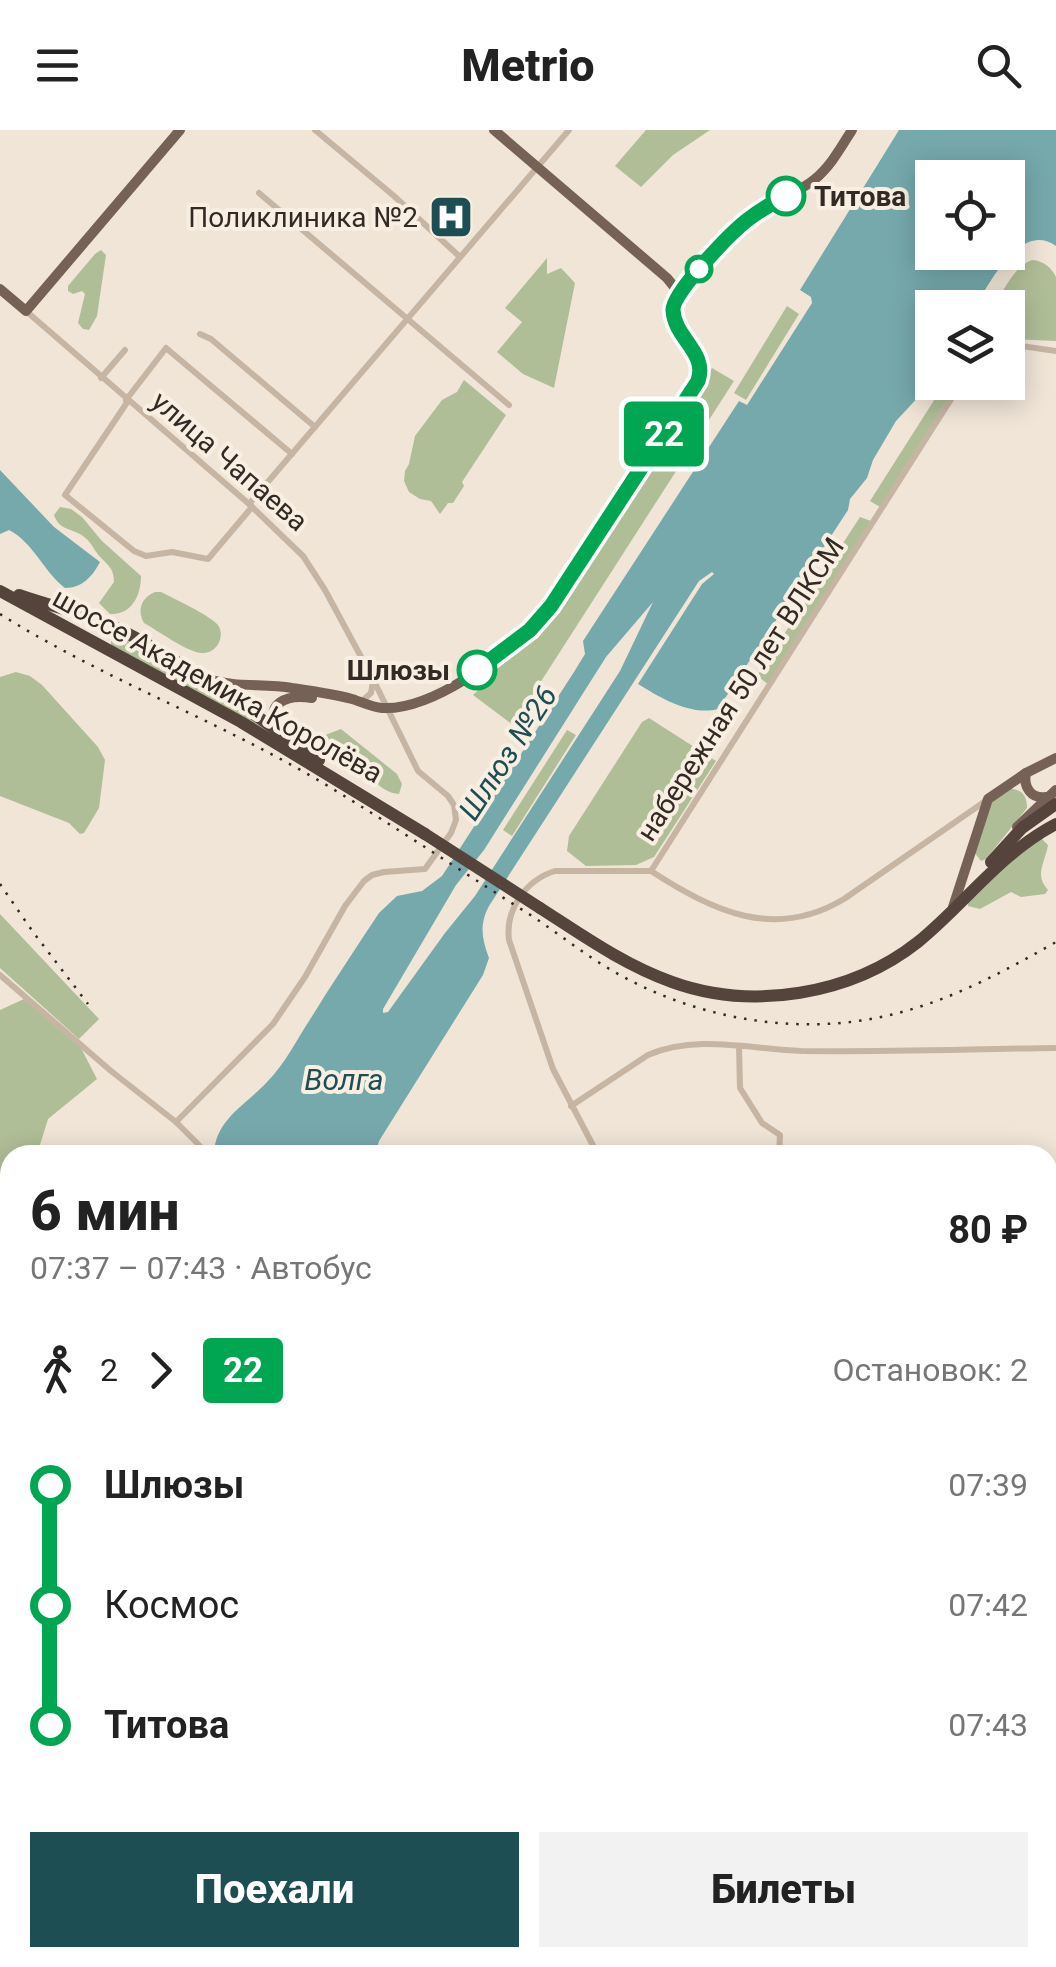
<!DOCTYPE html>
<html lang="ru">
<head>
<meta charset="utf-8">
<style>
	:root { --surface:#fff; --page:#f2f2f2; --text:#222; --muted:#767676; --accent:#1c4e53 }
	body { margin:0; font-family:Roboto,sans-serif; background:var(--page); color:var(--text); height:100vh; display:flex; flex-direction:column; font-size:38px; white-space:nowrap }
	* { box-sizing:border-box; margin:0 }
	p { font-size:32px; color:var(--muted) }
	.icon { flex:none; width:55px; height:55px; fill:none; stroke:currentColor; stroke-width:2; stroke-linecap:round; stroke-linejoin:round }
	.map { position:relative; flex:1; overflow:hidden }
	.panel { position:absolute; left:0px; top:1015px; width:1058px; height:822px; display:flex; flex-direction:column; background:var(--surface); border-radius:30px 30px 0 0; box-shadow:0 5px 25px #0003 }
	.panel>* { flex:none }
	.badge { padding:0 20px; border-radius:8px; font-size:35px; line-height:65px }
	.tools { position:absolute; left:915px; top:30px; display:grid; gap:20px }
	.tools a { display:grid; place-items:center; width:110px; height:110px; border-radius:0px; background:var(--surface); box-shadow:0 5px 25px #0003; font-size:50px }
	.map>.badge { position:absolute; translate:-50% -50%; box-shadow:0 0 0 5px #fff }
	.legs { display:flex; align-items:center; gap:15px; height:110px; padding:0 30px; font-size:32px }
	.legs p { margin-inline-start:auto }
	.head { display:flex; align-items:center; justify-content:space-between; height:170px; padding:0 30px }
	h1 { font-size:55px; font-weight:800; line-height:75px }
	.action { display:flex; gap:20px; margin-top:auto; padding:20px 30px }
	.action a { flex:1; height:115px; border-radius:0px; background:var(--accent); color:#fff; font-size:40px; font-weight:800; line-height:115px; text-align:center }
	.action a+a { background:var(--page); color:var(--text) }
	ul { padding:0 30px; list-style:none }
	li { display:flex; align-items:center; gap:35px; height:120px; font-size:38px }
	li i { display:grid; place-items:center; width:15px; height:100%; margin:0 12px; background:currentColor }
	li i::after { content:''; width:25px; height:25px; margin:-12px; border:8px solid; border-radius:50%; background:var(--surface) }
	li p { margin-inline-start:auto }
	li:first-child i { background:linear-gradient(#0000 50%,currentColor 0) }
	li:last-child i { background:linear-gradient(currentColor 50%,#0000 0) }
	header { display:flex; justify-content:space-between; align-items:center; height:130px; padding:0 30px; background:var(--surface); font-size:45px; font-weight:800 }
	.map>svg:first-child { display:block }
	.green { fill:#b0be97 }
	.water { fill:#76a9ac; fill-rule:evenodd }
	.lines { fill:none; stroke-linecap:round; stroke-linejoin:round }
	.minor { stroke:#c7b5a3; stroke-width:6 }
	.major { stroke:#756156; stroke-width:10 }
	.highway { stroke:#54443c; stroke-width:12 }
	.rail { stroke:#332a25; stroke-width:2.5; stroke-dasharray:2.5 8; stroke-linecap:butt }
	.highway-bridge { stroke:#54443c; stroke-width:12 }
	.line-1-casing { stroke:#fff; stroke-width:22 }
	.line-1 { stroke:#00a651; stroke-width:15 }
	.stop-1-dot { fill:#fff; stroke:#00a651; stroke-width:5 }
	.labels { text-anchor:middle; stroke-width:8; stroke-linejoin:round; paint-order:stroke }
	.stop-label { font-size:28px; font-weight:bold; fill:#332a25; stroke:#f8efe2; text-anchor:start }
	.poi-label { font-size:28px; fill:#332a25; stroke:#f8efe2; text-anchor:end }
	.street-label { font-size:28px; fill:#332a25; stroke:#f8efe2 }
	.water-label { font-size:30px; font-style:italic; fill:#1c4e53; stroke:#f8efe2 }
</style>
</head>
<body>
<header><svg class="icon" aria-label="menu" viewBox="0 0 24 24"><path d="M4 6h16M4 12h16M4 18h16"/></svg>Metrio<svg class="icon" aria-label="search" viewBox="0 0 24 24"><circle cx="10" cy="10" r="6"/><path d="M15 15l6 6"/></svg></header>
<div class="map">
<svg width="1056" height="1837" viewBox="0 0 1056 1837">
	<rect width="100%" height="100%" fill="#f0e5d7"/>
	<g class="green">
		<polygon points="646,0 710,0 673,25 641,57 615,36"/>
		<polygon points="101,120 106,125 97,186 89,200 83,199 78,193 85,164 82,161 73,164 68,161 68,156 95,124"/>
		<polygon points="547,128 547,144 561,138 575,153 554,258 523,244 497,222 522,192 505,178"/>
		<path d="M1032,130C1044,131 1051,137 1056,147V211L1008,209V178L993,177C1004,161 1013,137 1032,130Z"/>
		<polygon points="787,176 799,184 746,270 734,263"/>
		<polygon points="712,238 734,251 513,595 473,565 484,555 480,547 547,490"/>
		<polygon points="464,250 506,285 462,352 464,356 453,373 448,373 440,384 431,371 420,369 409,362 404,351 405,341 409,334 415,306 442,270 457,262"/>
		<polygon points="945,253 958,253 880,377 870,371"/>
		<path d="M60,377L71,379L82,387L102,411L141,446C141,465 132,485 110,484L99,473L114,452C114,436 106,435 97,423C91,415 90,410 80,404C68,398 59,399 54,385Z"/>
		<polygon points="860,387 871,391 768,554 757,546"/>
		<path d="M155,462H161C173,468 211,486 218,495C226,507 216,524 202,523C188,523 157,500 144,493C137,480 141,468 155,462Z"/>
		<polygon points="116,504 121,504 290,614 111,515 111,510"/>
		<polygon points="16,542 30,546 42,555 98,617 105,630 99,678 84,703 80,704 69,693 0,666 0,547"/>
		<polygon points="649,588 716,631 654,727 636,735 586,736 567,721 569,706 642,592"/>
		<path d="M341,599L397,644L402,654L399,664C377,662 368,641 355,628C346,620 336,615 326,609L325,605Z"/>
		<polygon points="567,600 576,605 512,706 503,700"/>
		<path d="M1010,659C1022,659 1027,666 1027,678L986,729L981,731L974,722L991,672Z"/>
		<path d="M1041,708L1048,715C1045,733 1034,745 1048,760L1045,764L1021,767L1011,762L980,779L968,776V772L995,743Z"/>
		<polygon points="0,784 99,889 79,909 0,838"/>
		<polygon points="24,869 81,918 97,949 48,989 39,1018 31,1025 10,1025 10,1100 0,1111 0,880"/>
		<polygon points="1048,1188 1056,1195 1056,1320 1048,1332"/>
		<polygon points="10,1687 10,1828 565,1828 571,1837 0,1837 0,1700"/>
		<polygon points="680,1828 819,1828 817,1837 682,1837"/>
	</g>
	<g class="water">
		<path d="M899,0H1056V116C1021,90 989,154 975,177L932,178V246L923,262L896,291L873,330L867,348L850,369L848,380L718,579C690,586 661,568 638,554L702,454L714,444L712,442L699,451L489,776C479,795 482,809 489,828L483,845L379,1011L375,1025H214C214,990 247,974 267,952C285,934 297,909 311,888C333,852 356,818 379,783L397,766L422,761L442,746L574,542L585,524L583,511L739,271L747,275L812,173L811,167L800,160ZM932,48H1008V122H932ZM653,472L620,541L475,766L445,803L388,882L383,883V879L456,755L484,720L606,527Z"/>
		<path d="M0,340L54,397L100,432C92,447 82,458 65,458C44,442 33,412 9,400L0,404Z"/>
		<polygon points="10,1209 10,1644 0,1656 0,1218"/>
	</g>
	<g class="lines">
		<g class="minor">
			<polyline points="315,0 394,66 460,127"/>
			<polyline points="259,63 509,275"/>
			<polyline points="26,181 249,374 303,426 325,460 373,549 418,641 448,666 454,675 456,690 451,703 425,739 384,742 372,745 364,751 345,776 305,847 273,894 176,992"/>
			<polyline points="200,204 211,209 315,297"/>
			<polyline points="1008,214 1056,221"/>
			<polyline points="101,248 125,220"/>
			<path d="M962,252L651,741C713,781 774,811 844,769L987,670"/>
			<polyline points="126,270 166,218 292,324"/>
			<polyline points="128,271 65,365 134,421 146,426 172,422 208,429 252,377"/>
			<polyline points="249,374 569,0"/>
			<polyline points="361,572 371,563 373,551"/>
			<polyline points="0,845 111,941 176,992 201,1017 200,1025"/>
			<polyline points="739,916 740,958 762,993 780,1005 779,1025"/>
			<path d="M571,976L648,925C695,904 751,919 801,921C886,922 971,919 1056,918"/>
			<path d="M598,1025L553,939L509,810C505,779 526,750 555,741H650"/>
			<polyline points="0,1173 10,1170"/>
			<polyline points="0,1695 10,1682"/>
			<polyline points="0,1703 10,1717"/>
			<polyline points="0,1758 10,1772"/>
			<polyline points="0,1809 10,1824"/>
			<polyline points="13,1828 19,1837"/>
			<polyline points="50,1828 56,1837"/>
			<polyline points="86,1828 93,1837"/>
			<polyline points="121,1828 127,1837"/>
			<polyline points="155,1828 161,1837"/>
			<polyline points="197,1828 203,1837"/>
			<polyline points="236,1828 242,1837"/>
			<polyline points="274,1828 281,1837"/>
			<polyline points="315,1828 323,1837"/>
			<polyline points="354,1828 361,1837"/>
			<polyline points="393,1828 400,1837"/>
			<polyline points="432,1828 439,1837"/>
			<polyline points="473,1828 480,1837"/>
			<polyline points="524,1828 531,1837"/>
			<polyline points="675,1828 677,1837"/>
		</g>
		<g class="major">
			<polyline points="494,0 667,148 680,164"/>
			<polyline points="0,159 26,181 180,0"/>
			<path d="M208,549C236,558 264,553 292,558C312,561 333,564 352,569C362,572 371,577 382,578C432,581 506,525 539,490C550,479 558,465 567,453L698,251L701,242V233C693,217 672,196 673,178C676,154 746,90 767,76C782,67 801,61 815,49C831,36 841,17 852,0"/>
			<path d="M280,603C261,573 287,564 312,568"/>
			<path d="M1026,643C1023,657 1031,669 1046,667"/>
			<polyline points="1017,697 1056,660"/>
			<polyline points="953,777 988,669 1026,643 1056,628"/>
		</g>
		<g class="highway">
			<polyline points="0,461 241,592 425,704"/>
			<path d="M19,465C53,477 89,484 121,500C189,534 256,587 319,630"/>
			<polyline points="991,732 1022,698 1056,674"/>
			<path d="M540,778C582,805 624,835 672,852C752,881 851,865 918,812C966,773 999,724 1056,694"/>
		</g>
		<g class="rail">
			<path d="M0,484C105,550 222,592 328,656C397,698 464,743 532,786C559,804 585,825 613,841C695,889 798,907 890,885C950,871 1003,842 1056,812"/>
			<polyline points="0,754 33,802 88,874"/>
			<polyline points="1048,1365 1056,1344"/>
			<polyline points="872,1837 874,1828"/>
		</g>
		<polyline class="highway-bridge" points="425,704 540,778"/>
	</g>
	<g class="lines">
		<defs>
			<path id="line-1" d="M477,540L530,500L551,476L698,251C708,222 674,208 673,180C672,163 731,103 746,91C759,81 772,73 786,66"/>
		</defs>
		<use href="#line-1" class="line-1-casing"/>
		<use href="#line-1" class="line-1"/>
	</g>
	<defs>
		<symbol id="hospital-square" viewBox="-11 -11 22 22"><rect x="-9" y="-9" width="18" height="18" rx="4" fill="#1c4e53" stroke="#f8efe2"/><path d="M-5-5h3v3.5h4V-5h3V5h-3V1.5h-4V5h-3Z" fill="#fff"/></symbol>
	</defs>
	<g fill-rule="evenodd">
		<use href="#hospital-square" x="426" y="62" width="50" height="50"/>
	</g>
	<g class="stop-1-dot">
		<circle cx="786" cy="66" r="18"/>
		<circle cx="699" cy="139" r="12"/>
		<circle cx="477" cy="540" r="18"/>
	</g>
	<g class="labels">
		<g class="stop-label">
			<text x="814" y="76">Титова</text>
			<text x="450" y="550" text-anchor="end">Шлюзы</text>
		</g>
		<g class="poi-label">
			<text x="418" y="97">Поликлиника №2</text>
		</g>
		<g class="street-label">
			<text transform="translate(230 331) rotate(41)" y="10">улица Чапаева</text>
			<text transform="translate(218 555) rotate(29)" y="10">шоссе Академика Королёва</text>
			<text transform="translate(740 559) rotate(-57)" y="10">набережная 50 лет ВЛКСМ</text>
		</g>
		<g class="water-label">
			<text transform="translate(508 623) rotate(-57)" y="10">Шлюз №26</text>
			<text x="344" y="960">Волга</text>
		</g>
	</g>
</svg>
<div class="tools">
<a><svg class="icon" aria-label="locate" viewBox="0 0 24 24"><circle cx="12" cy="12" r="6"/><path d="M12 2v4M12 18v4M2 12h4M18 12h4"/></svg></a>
<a><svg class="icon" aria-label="layers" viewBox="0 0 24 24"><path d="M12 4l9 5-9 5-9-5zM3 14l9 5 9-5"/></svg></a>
</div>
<b class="badge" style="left:664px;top:304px;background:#00a651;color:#fff">22</b>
<section class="panel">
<div class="head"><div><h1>6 мин</h1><p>07:37 – 07:43 · Автобус</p></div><b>80 ₽</b></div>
<div class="legs"><svg class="icon" aria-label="walk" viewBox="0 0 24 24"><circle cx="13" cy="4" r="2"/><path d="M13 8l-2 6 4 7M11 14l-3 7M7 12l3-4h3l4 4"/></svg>2<svg class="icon" aria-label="forward" viewBox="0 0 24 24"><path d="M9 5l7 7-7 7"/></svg><b class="badge" style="background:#00a651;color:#fff">22</b><p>Остановок: 2</p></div>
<ul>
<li><i style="color:#00a651"></i><b>Шлюзы</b><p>07:39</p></li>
<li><i style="color:#00a651"></i><span>Космос</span><p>07:42</p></li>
<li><i style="color:#00a651"></i><b>Титова</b><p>07:43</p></li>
</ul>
<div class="action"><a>Поехали</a><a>Билеты</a></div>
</section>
</div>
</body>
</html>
